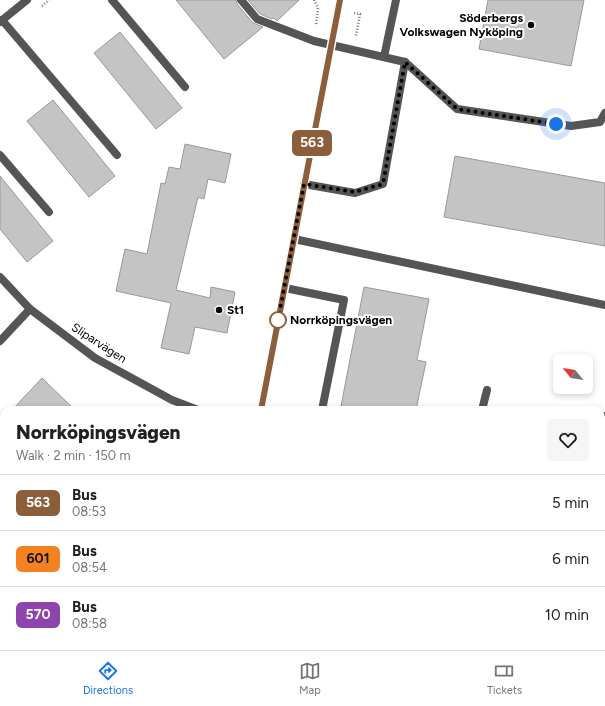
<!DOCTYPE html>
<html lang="en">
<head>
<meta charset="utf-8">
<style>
	:root { --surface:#fff; --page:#f6f6f6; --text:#202124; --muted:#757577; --line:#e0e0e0; --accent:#1a73e8 }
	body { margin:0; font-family:Figtree,sans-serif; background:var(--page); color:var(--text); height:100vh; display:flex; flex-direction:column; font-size:15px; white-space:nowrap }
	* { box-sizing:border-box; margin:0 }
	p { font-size:13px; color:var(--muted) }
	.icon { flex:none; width:22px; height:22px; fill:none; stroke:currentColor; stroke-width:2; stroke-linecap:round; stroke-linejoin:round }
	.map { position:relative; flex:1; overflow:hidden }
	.drawer { position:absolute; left:0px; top:406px; width:605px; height:244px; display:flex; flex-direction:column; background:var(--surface); border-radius:12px 12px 0 0; box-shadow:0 2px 6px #0003 }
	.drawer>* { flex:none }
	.badge { padding:0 8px; border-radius:6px; font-size:14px; line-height:26px }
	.needle { width:26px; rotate:300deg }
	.fabs { position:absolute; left:553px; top:354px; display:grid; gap:8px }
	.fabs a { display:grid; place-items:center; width:40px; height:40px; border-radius:6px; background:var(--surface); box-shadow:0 2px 6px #0003; font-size:20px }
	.you { position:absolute; width:20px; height:20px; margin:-10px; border:3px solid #fff; border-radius:50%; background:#1a73e8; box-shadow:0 0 0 6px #1a73e833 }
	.map>.badge { position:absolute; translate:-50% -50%; box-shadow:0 0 0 2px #fff }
	.round { display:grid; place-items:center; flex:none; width:42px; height:42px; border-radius:6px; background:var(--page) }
	.head { display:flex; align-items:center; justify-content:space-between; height:68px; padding:0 16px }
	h1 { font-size:19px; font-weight:800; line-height:30px }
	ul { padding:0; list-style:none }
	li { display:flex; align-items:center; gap:12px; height:56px; padding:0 16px; border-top:1px solid var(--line) }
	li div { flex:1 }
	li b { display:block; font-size:15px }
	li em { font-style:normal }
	li .badge { min-width:44px; font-weight:700; text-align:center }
	.tab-bar { display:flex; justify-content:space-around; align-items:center; height:56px; border-top:1px solid var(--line); background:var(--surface); font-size:11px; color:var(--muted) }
	.tab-bar a { display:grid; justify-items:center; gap:2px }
	.tab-bar .active { color:var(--accent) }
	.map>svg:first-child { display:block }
	.building { fill:#c4c4c4; stroke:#999 }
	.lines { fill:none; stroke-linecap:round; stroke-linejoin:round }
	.path { stroke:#777; stroke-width:2.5; stroke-dasharray:1 2; stroke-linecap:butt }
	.service { stroke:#555; stroke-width:8 }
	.minor { stroke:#555; stroke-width:8 }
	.tertiary { stroke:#555; stroke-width:8 }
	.line-casing { stroke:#fff; stroke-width:9 }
	.line { stroke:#8b5e3c; stroke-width:6 }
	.walk { stroke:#000; stroke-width:4; stroke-dasharray:0 7.2 }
	.poi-dot { fill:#000; stroke:#fff; stroke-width:1.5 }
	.stop-dot { fill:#fff; stroke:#8b5e3c; stroke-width:2 }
	.labels { text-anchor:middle; stroke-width:4; stroke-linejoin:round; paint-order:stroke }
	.poi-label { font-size:12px; font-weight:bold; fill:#000; stroke:#fff; text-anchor:end }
	.stop-label { font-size:12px; font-weight:bold; fill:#000; stroke:#fff; text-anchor:start }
	.street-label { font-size:12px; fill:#000; stroke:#fff }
</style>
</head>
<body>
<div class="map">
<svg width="605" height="650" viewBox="0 0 605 650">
	<rect width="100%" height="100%" fill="#fff"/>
	<g class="building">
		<polygon points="176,0 236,0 237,4 253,23 263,27 224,59"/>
		<polygon points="248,0 299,0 277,21 274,18 272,19 260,14"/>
		<polygon points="488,0 584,0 571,66 479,49"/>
		<polygon points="120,32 182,108 156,129 94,53"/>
		<polygon points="53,100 115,176 89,197 27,121"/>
		<polygon points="185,144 231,154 225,183 208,179 204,199 198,197 176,290 210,298 211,287 235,292 227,333 195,327 189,354 161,348 171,303 116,291 125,249 147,254 161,183 165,184 169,167 180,169"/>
		<polygon points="455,156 605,183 605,246 444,217"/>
		<polygon points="0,176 53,241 27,262 0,229"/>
		<polygon points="364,287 429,299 417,360 426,362 416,410 362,410 341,406"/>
		<polygon points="42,378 75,410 12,410"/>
	</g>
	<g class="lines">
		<g class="path">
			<polyline points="314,0 318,8 316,26"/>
			<polyline points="42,6 49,0"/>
			<polyline points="354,13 360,14 356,36"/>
			<polyline points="206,650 207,646"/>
		</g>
		<g class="service">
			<polyline points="112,0 185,87"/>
			<polyline points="241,0 257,19 314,41 405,62 383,184 355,193 304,184"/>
			<polyline points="2,20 117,155"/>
			<polyline points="384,57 396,0"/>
			<polyline points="405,62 457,109 571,126 600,122 605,113"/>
			<polyline points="0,155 49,212"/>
			<polyline points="294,239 605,305"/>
			<polyline points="285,288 344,300 322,410"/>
			<polyline points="482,410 487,390"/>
			<polyline points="601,440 605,416"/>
			<polyline points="601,482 605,488"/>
			<polyline points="601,618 605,620"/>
			<polyline points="454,650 455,646"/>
		</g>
		<g class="minor">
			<polyline points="0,22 27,0"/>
			<polyline points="0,277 30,309 95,358 172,400 198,410"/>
			<polyline points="0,341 30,309"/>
		</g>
		<g class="tertiary">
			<polyline points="261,410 340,0"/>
			<polyline points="224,650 225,646"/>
		</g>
	</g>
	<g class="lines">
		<defs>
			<polyline id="line" points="261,410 340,0"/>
		</defs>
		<use href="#line" class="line-casing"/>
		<use href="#line" class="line"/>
		<polyline class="walk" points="278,320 304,184 355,192 383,184 405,62 457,109 556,124"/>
	</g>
	<g class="poi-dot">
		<circle cx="531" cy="25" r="4"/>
		<circle cx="219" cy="310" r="4"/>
	</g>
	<circle class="stop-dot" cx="278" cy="320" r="8"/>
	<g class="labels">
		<g class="poi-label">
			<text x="523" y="22">Söderbergs<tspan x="523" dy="14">Volkswagen Nyköping</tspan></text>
			<text x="227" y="314" text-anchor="start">St1</text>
		</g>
		<g class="stop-label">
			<text x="290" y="324">Norrköpingsvägen</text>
		</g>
		<g class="street-label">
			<text transform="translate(99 343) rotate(33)" y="4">Sliparvägen</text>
		</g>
	</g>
</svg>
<div class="fabs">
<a><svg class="needle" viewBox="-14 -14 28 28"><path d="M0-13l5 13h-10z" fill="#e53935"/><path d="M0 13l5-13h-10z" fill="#757577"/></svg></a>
</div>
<div class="you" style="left:556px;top:124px"></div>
<b class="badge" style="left:312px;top:143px;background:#8b5e3c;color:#fff">563</b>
<section class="drawer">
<div class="head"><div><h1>Norrköpingsvägen</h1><p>Walk · 2 min · 150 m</p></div><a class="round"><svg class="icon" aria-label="heart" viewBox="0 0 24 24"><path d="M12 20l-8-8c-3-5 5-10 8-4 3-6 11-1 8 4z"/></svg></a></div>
<ul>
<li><span class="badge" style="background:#8b5e3c;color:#fff">563</span><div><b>Bus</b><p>08:53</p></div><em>5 min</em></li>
<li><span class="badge" style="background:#f58220;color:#111">601</span><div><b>Bus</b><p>08:54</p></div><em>6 min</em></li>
<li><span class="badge" style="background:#8e44ad;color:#fff">570</span><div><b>Bus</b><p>08:58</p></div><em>10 min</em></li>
</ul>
</section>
</div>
<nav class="tab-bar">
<a class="active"><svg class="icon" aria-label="directions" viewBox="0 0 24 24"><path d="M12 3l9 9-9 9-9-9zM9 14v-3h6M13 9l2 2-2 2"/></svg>Directions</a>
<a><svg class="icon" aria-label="map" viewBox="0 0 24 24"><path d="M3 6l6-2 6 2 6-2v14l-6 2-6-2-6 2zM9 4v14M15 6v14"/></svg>Map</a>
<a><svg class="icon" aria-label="tickets" viewBox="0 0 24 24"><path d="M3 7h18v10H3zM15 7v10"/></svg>Tickets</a>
</nav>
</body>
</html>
